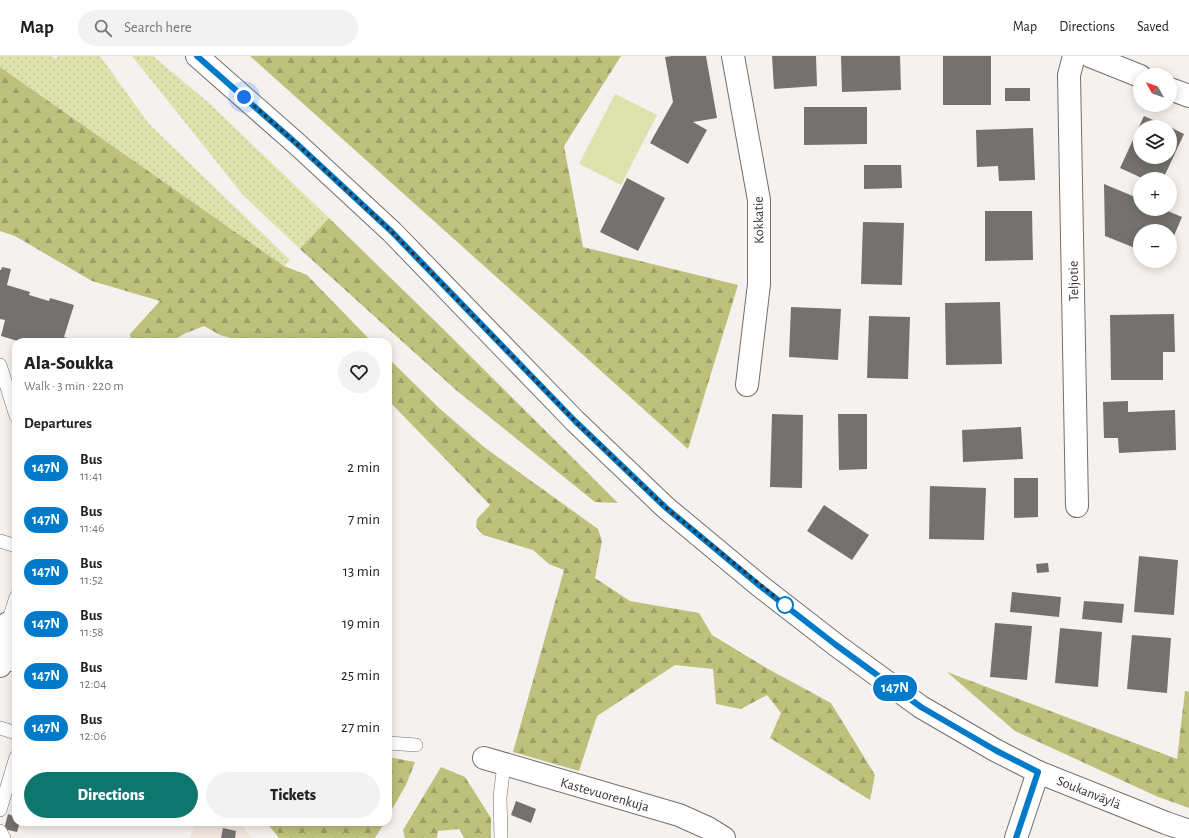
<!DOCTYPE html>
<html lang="en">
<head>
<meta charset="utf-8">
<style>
	:root { --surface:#fff; --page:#f2f2f2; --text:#222; --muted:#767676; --line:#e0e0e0; --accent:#0f766e }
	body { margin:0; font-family:"Alegreya Sans",sans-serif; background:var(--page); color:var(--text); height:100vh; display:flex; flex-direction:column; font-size:15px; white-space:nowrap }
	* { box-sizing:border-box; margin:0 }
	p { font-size:13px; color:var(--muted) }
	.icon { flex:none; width:22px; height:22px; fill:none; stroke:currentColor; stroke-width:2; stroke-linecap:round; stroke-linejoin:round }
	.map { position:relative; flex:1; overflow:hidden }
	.side { position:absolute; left:12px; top:282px; width:380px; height:488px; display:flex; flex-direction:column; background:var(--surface); border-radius:12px; box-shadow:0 2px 10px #0003 }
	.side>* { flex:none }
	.badge { padding:0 8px; border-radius:13px; font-size:14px; line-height:26px }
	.needle { width:26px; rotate:310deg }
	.buttons { position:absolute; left:1133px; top:12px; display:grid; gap:8px }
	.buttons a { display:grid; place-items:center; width:44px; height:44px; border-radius:50%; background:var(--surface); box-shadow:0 2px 10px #0003; font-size:20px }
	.you { position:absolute; width:20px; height:20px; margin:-10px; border:3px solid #fff; border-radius:50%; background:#1a73e8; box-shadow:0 0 0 6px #1a73e833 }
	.map>.badge { position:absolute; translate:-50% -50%; box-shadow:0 0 0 2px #fff }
	h2 { padding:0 12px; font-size:15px; line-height:36px }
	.round { display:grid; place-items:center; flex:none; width:42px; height:42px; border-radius:21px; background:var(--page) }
	.head { display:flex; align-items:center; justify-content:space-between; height:68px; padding:0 12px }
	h1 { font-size:19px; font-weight:800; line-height:30px }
	.primary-button { display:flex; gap:8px; margin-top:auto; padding:8px 12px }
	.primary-button a { flex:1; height:46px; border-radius:24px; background:var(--accent); color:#fff; font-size:16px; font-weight:800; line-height:46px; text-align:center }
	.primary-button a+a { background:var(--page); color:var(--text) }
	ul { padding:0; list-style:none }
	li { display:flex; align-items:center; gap:12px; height:52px; padding:0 12px }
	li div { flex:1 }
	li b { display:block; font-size:15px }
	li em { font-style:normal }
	li .badge { min-width:44px; font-weight:700; text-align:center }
	header { display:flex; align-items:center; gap:24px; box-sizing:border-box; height:56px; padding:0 20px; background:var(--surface); border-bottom:1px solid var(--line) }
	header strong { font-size:19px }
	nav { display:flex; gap:22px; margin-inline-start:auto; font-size:14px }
	.search { width:280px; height:36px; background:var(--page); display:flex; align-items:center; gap:10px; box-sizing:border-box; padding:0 14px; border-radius:22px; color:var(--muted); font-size:15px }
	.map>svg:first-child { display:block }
	.built { fill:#f1e5de }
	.grass { fill:url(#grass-dots) }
	.forest { fill:url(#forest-firs) }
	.park { fill:#dee2ac }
	.building { fill:#74726e }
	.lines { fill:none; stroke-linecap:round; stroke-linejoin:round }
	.lane-casing { stroke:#736f6d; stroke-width:14 }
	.street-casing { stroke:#736f6d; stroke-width:24 }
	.secondary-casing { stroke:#736f6d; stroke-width:24 }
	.primary-casing { stroke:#736f6d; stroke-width:24 }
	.lane { stroke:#fff; stroke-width:13 }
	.street { stroke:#fff; stroke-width:22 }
	.secondary { stroke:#fff; stroke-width:22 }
	.primary { stroke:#fff; stroke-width:22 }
	.line-casing { stroke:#fff; stroke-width:9 }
	.line { stroke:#007ac9; stroke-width:6 }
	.walk { stroke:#343231; stroke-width:4; stroke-dasharray:0 7.2 }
	.stop-dot { fill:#fff; stroke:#007ac9; stroke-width:2 }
	.labels { text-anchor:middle; stroke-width:4; stroke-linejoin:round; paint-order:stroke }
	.street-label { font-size:14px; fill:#343231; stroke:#fff }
</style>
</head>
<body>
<header>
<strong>Map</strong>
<div class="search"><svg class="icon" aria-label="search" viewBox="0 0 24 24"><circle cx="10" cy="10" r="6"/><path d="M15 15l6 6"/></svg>Search here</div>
<nav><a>Map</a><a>Directions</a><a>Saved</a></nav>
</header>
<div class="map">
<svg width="1189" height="782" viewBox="0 0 1189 782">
	<defs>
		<pattern id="grass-dots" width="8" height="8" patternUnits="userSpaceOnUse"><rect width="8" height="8" fill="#dee2ac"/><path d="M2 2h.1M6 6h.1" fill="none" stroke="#bfc294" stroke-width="1.8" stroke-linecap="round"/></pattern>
		<pattern id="forest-firs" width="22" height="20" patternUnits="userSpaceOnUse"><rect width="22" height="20" fill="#bdc17c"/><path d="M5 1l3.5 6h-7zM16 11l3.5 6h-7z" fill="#9a9d66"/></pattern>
	</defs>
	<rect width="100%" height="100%" fill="#f5f1ee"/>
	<polygon class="built" points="195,766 226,766 244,772 252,782 190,782"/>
	<g class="grass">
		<polygon points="0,0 51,0 56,3 58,0 100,0 149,68 290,204 284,210 0,11"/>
		<polygon points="132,0 153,0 210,48 329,162 300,193 243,139"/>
	</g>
	<g class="forest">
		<polygon points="250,0 621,0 564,90 583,191 738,229 688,393"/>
		<polygon points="0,11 284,210 307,219 372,286 245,286 220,279 204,270 184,278 170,286 131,286 130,278 160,245 92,225 15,180 0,175"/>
		<polygon points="329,162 436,266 618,447 595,446 456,334 300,193"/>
		<polygon points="388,302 439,352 484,391 598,473 602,485 595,522 630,545 699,557 712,579 770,614 831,647 875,719 870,744 770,682 781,657 767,639 741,653 716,648 713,613 675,609 597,660 579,715 513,696 564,514 549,508 533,494 483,479 476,471 477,463 490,449 388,344"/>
		<polygon points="947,616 1177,703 1185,635 1189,636 1189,752 1156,740 1015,675"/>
		<polygon points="388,701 415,706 406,729 388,760"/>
		<polygon points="441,711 465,721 491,762 491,782 464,782 459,773 438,775 437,782 405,782 403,774"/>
		<polygon points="266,766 385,766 375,782 279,782"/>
	</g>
	<polygon class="park" points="615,38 657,59 621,129 579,108"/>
	<g class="building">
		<polygon points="672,0 706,0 717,62 693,66 707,74 688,108 650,87 673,46 665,1"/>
		<polygon points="772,0 816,0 817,30 774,33"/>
		<polygon points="841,0 900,0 901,34 842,36"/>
		<rect x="943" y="0" width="48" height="49"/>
		<rect x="1005" y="32" width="25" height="13"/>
		<polygon points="804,51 867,51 867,88 804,89"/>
		<polygon points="1144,60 1169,71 1140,71 1140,101 1170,101 1170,71 1184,78 1163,123 1144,123 1120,112"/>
		<polygon points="1033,72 1035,124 999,125 998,110 977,111 976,74"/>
		<polygon points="864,109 901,109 902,132 864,133"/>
		<polygon points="627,122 665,142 638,195 600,176"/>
		<polygon points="1104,128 1140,143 1140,153 1163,153 1182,161 1170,189 1170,175 1140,175 1140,194 1105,180"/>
		<polygon points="985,155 1032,155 1033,204 985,205"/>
		<polygon points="863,166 904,167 902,229 861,228"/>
		<polygon points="2,211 11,213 7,229 30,236 29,239 49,245 50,242 74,249 64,281 80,286 21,286 1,280 5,264 0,263 0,214 1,214"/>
		<polygon points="1000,246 1002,308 946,309 945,247"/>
		<polygon points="791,251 841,253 838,304 789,301"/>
		<polygon points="1174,258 1175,296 1163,296 1163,324 1111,324 1110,259"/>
		<polygon points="869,260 910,261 908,323 867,322"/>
		<polygon points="1128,345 1128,356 1175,354 1176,394 1119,397 1118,382 1104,382 1103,346"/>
		<polygon points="772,358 803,359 802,432 770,431"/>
		<polygon points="838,358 867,358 867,413 839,414"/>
		<polygon points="1021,371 1023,403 963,406 962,374"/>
		<polygon points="1014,422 1038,422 1038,461 1014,462"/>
		<polygon points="930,430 986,432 984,484 929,483"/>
		<polygon points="824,449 869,479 852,504 807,475"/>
		<polygon points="1139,500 1178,504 1174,559 1134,556"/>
		<polygon points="1048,507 1049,516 1037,517 1036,508"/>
		<polygon points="1012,536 1061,541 1059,561 1010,556"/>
		<polygon points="1084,545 1124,548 1122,567 1082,563"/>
		<polygon points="995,567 1032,570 1027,624 990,621"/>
		<polygon points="1060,572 1102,576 1098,631 1055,627"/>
		<polygon points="1132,579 1171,582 1167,637 1127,633"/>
		<polygon points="516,745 536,753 531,767 511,759"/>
		<polygon points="8,758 16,761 16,766 20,766 17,776 4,773"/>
		<polygon points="223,772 236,775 235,782 221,782"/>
	</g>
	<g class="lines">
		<defs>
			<g id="lane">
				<polyline points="0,309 16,360"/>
				<polyline points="0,485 16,490"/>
				<polyline points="8,567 16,541"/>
				<polyline points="2,605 16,610"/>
				<polyline points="0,672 16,677"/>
				<polyline points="388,687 416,689"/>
				<polyline points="0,754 16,701"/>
				<polyline points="0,775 4,782"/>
				<polyline points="501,782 500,741 504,708"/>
			</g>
			<g id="street">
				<polyline points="733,0 759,144 759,228 747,329"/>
				<polyline points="1074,0 1069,19 1077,450"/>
				<polyline points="1090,0 1140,20"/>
				<polyline points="1170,33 1189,40"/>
				<polyline points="0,610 8,567"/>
				<polyline points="484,702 679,759 708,772 724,782"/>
			</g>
			<polyline id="secondary" points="1016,782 1038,716 1166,767 1189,775"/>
			<polyline id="primary" points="197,0 297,88 392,176 575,365 665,451 760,530 836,589 921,651 995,694 1038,716"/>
		</defs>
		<use href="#lane" class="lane-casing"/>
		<use href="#street" class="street-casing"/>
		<use href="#secondary" class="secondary-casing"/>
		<use href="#primary" class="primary-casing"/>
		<use href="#lane" class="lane"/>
		<use href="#street" class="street"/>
		<use href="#secondary" class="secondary"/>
		<use href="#primary" class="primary"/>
	</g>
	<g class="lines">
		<defs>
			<polyline id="line" points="197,0 297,88 392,176 575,365 665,451 760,530 836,589 921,651 995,694 1038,716 1016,782"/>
		</defs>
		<use href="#line" class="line-casing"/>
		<use href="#line" class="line"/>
		<polyline class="walk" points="244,41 297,88 392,176 575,365 665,451 785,549"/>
	</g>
	<circle class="stop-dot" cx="785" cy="549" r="8"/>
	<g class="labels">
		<g class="street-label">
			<text transform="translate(758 164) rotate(-91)" y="5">Kokkatie</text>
			<text transform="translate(1073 225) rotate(-91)" y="5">Teljotie</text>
			<text transform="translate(1089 736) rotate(22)" y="5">Soukanväylä</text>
			<text transform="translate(605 738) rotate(16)" y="5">Kastevuorenkuja</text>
		</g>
	</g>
</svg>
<div class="buttons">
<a><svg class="needle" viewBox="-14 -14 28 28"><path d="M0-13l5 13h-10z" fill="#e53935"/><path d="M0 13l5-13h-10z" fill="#767676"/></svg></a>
<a><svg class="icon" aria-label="layers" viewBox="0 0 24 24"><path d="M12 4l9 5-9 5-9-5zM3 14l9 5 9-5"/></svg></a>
<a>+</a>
<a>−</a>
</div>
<div class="you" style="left:244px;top:41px"></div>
<b class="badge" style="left:895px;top:632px;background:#007ac9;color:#fff">147N</b>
<section class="side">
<div class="head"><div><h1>Ala-Soukka</h1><p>Walk · 3 min · 220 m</p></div><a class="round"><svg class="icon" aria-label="heart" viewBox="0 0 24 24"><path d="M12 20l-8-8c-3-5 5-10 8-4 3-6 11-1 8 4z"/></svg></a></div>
<h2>Departures</h2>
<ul>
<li><span class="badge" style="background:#007ac9;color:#fff">147N</span><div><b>Bus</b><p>11:41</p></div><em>2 min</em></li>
<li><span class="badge" style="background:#007ac9;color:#fff">147N</span><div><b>Bus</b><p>11:46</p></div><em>7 min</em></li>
<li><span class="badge" style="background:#007ac9;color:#fff">147N</span><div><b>Bus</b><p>11:52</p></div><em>13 min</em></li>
<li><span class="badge" style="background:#007ac9;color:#fff">147N</span><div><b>Bus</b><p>11:58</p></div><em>19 min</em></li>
<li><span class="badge" style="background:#007ac9;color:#fff">147N</span><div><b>Bus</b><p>12:04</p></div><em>25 min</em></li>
<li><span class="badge" style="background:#007ac9;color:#fff">147N</span><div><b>Bus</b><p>12:06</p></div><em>27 min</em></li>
</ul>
<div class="primary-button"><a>Directions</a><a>Tickets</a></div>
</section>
</div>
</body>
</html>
